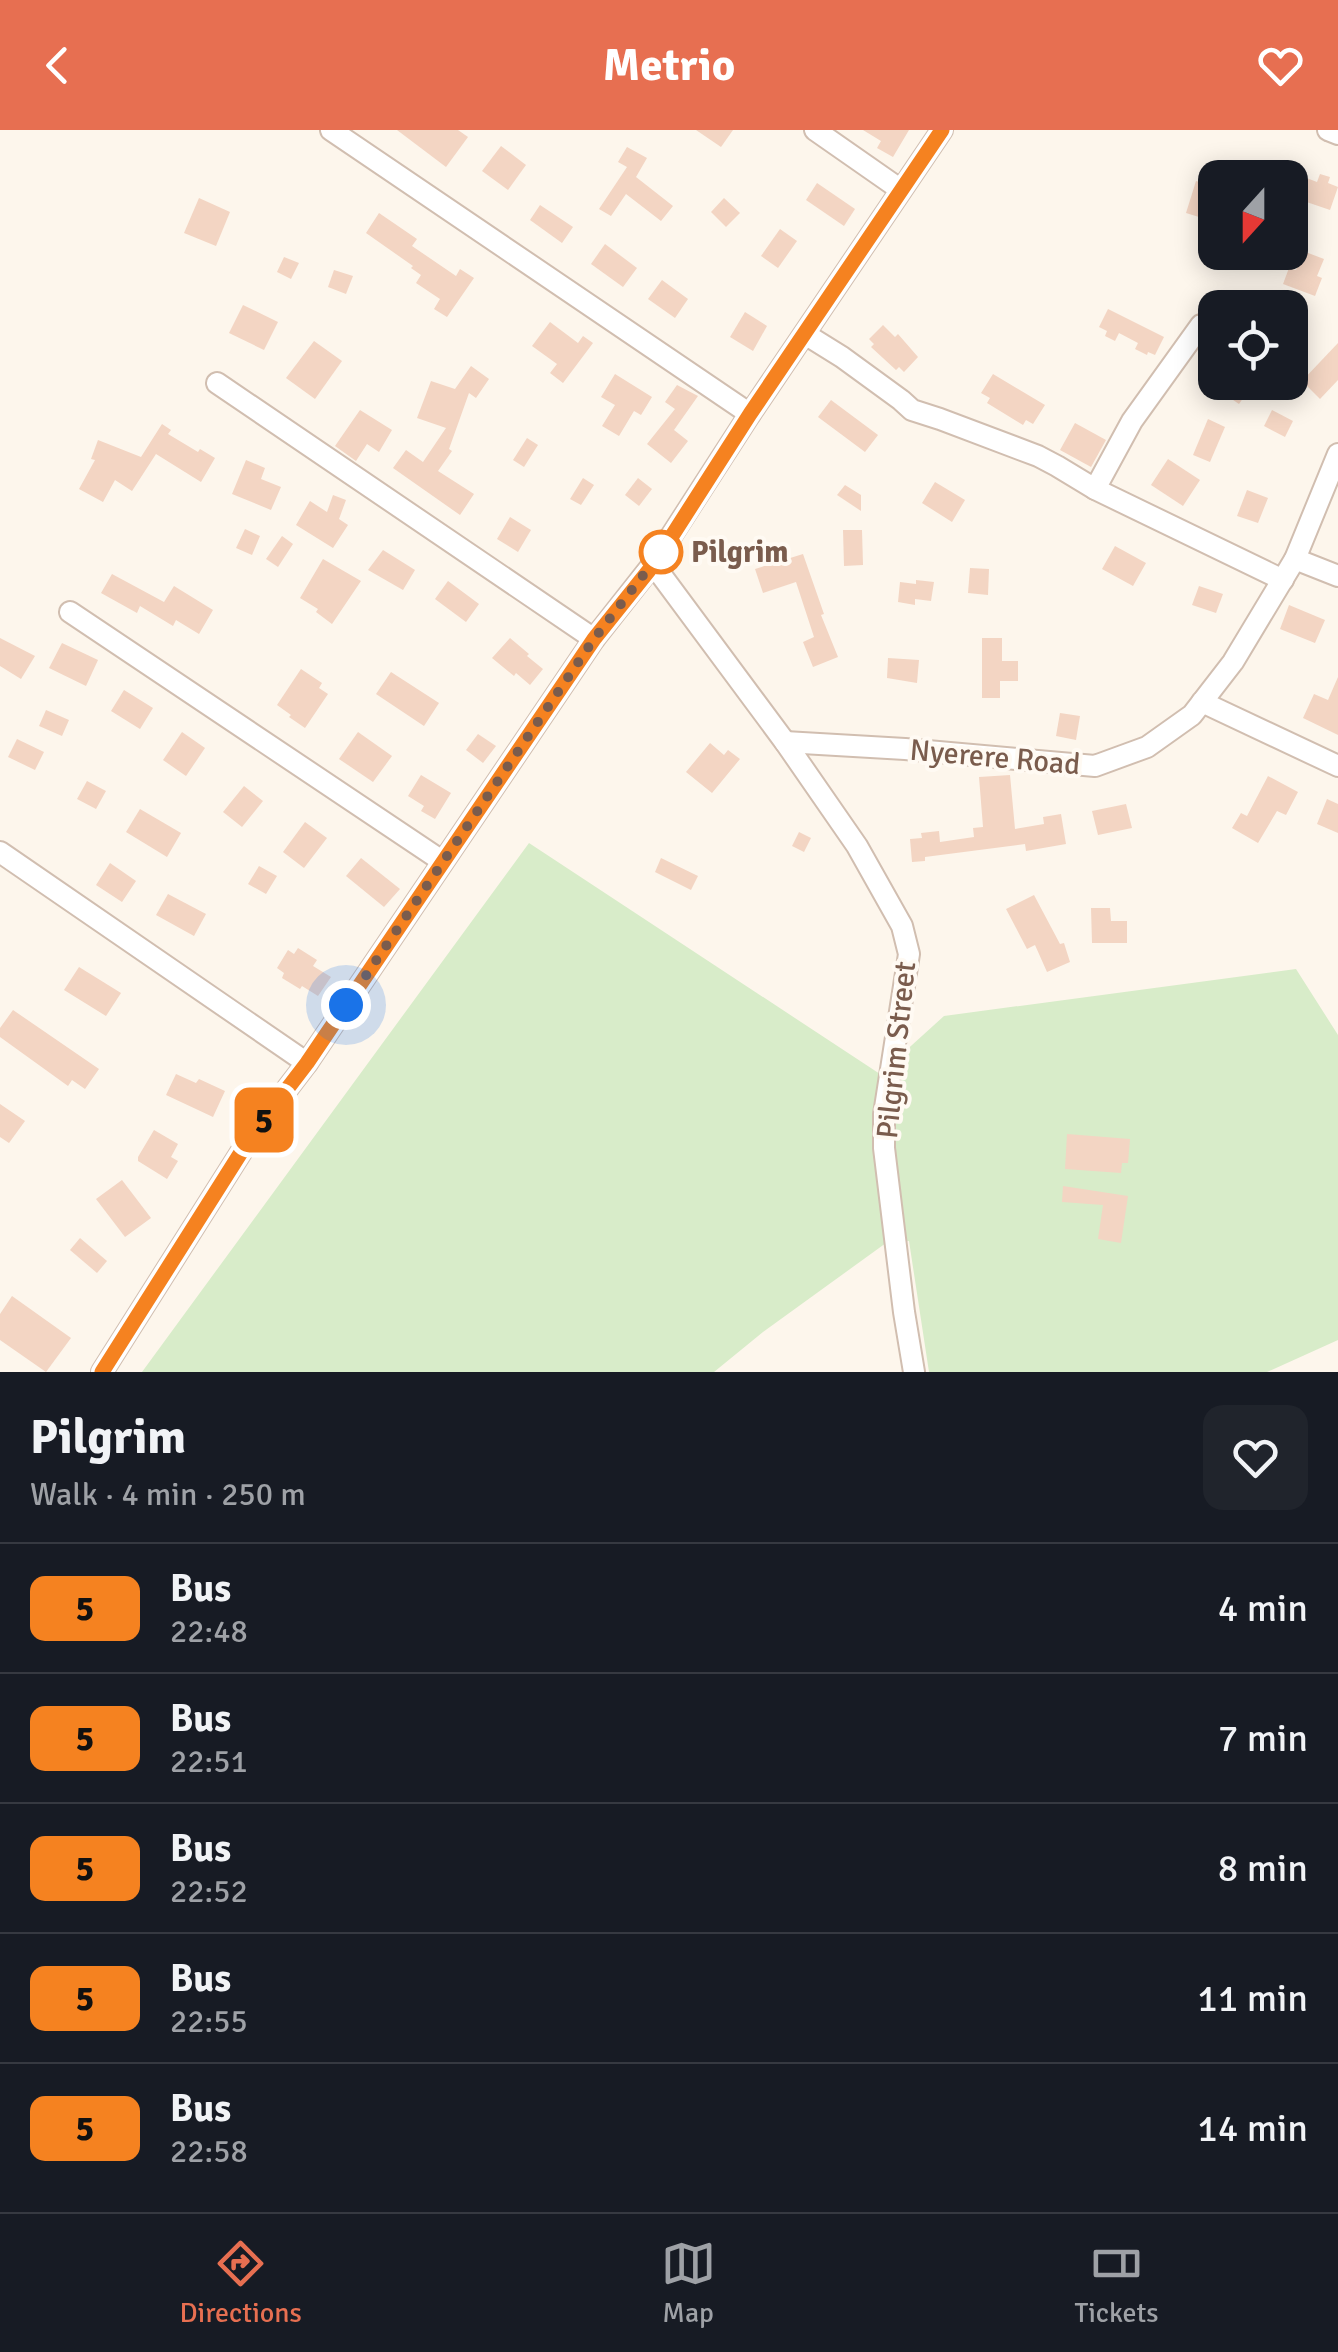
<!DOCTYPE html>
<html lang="en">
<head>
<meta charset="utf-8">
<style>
	:root { --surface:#171b24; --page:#20242c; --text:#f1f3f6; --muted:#9ea1a6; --line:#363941; --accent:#e76f51 }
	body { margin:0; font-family:Signika,sans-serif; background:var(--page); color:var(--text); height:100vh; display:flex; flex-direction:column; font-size:38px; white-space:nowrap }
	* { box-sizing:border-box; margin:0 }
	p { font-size:32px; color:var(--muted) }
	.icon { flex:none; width:55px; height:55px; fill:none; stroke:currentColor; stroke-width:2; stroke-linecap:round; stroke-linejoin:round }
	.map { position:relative; height:1242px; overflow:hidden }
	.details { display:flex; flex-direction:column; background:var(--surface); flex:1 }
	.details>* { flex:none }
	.badge { padding:0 20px; border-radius:15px; font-size:35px; line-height:65px }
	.needle { width:65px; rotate:201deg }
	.tools { position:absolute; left:1198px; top:30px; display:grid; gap:20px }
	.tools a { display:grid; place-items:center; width:110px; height:110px; border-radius:20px; background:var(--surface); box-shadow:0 5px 25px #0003; font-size:50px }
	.you { position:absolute; width:50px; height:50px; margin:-25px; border:8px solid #fff; border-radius:50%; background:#1a73e8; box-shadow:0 0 0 15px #1a73e833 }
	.map>.badge { position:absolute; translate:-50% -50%; box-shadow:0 0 0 5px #fff }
	.round { display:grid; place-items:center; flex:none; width:105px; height:105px; border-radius:20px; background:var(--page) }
	.headline { display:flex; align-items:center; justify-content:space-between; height:170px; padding:0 30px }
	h1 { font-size:48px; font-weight:800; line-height:75px }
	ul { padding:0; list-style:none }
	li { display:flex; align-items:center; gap:30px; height:130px; padding:0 30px; border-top:2px solid var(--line) }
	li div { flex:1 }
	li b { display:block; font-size:38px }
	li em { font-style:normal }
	li .badge { min-width:110px; font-weight:700; text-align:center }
	header { display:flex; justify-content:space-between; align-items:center; height:130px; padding:0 30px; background:var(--accent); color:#fff; font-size:45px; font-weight:800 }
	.menu { display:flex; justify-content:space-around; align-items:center; height:140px; border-top:2px solid var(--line); background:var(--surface); font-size:28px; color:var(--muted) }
	.menu a { display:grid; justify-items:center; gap:5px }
	.menu .active { color:var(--accent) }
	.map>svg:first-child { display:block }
	.green { fill:#d8ecc9 }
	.building { fill:#f3d5c3 }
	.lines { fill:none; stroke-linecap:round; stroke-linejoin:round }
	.minor-casing { stroke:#d1beb0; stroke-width:24 }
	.minor { stroke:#fff; stroke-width:20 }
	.line-casing { stroke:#fff; stroke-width:22 }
	.line { stroke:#f58220; stroke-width:15 }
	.walk { stroke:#7a5c4d; stroke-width:10; stroke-dasharray:0 18 }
	.stop-dot { fill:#fff; stroke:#f58220; stroke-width:5 }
	.labels { text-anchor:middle; stroke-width:8; stroke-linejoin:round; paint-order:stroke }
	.stop-label { font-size:30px; font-weight:bold; fill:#7a5c4d; stroke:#fffaf3; text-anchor:start }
	.street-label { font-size:30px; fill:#7a5c4d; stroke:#fffaf3 }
</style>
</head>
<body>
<header><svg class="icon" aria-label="back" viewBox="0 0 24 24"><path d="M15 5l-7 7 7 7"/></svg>Metrio<svg class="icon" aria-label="heart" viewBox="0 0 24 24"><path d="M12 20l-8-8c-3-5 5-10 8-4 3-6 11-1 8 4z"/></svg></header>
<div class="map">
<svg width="1338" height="1242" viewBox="0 0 1338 1242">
	<rect width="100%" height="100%" fill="#fdf6ec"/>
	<polygon class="green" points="529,713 880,944 944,886 1296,839 1338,905 1338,1210 1267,1242 929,1242 909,1111 886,1113 763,1202 714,1242 142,1242"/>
	<g class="building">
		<polygon points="397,0 458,0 468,7 446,37"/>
		<polygon points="696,0 733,0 721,17"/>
		<polygon points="863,0 909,0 893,27 877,18 881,11"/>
		<polygon points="501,16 526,35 508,60 482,41"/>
		<polygon points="627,17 647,28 636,47 673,76 661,91 626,64 611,86 599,79 627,37 618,32"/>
		<polygon points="1320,44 1330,47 1328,53 1338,57 1330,80 1292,67 1297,50 1303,52 1304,47 1317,52"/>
		<polygon points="1196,51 1215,57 1215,80 1212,91 1186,83"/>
		<polygon points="817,53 855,79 844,96 806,70"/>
		<polygon points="199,68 230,82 216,116 184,103"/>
		<polygon points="724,68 740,83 726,97 711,82"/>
		<polygon points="540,75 573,97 562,113 530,90"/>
		<polygon points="379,83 417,109 412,116 456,146 460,139 474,148 447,187 434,179 440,169 416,153 421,145 411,138 413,136 366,103"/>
		<polygon points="780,99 797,111 778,138 761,126"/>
		<polygon points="605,114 637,138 623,157 591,134"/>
		<polygon points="1303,121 1324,129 1317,146 1322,148 1315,166 1283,154 1289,138 1296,140"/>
		<polygon points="284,127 299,133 291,149 277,142"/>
		<polygon points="334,140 353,146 346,164 328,157"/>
		<polygon points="662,150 688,169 675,188 648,169"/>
		<polygon points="243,175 278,192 264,220 229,203"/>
		<polygon points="1108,179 1164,207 1155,225 1148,222 1147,225 1135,219 1138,213 1119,203 1115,211 1105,206 1107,201 1099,197"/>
		<polygon points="745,182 767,196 753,221 730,207"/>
		<polygon points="550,192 578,213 583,206 593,213 563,253 550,243 557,234 532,216"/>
		<polygon points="883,195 895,207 898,204 918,227 904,242 899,237 896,240 871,217 874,214 869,209"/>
		<polygon points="314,211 342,231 315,269 286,248"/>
		<polygon points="1338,213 1338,250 1320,269 1302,251"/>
		<polygon points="471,236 489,249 476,268 469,263 449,319 452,321 438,341 474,364 460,385 393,338 406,320 423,332 446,298 417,288 431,251 455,259"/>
		<polygon points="615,244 652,267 641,285 634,281 619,306 602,296 615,275 601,267"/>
		<polygon points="993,244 1045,275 1033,294 1026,290 1023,295 987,273 990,268 981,263"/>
		<polygon points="1207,252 1254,252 1239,274"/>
		<polygon points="677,255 698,266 674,300 688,311 671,333 647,314 675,279 665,272"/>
		<polygon points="831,270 878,305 865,322 818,287"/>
		<polygon points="360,280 392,300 379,322 367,314 356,331 335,316"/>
		<polygon points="1272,280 1293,291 1285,307 1264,296"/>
		<polygon points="1208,289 1225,297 1210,332 1193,325"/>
		<polygon points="1075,293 1106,310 1091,337 1060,320"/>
		<polygon points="162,294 171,300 168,304 198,322 200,319 215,328 201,352 156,324 132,361 115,350 103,372 79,359 95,330 91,329 98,310 141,327"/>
		<polygon points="527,308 538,315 524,337 513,330"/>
		<polygon points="1168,329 1200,350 1183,376 1151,355"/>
		<polygon points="246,330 265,338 261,349 281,357 271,380 232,364"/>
		<polygon points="583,348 594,355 581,375 570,369"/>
		<polygon points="638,348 652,359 639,376 625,365"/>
		<polygon points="935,352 965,370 952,392 922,373"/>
		<polygon points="845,355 861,365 861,381 837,365"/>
		<polygon points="1247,360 1268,368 1258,393 1237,386"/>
		<polygon points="333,365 346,370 339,389 348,395 333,418 296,395 310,371 327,382"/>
		<polygon points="510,387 531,400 518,422 497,409"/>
		<polygon points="245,399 260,406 252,425 236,418"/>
		<polygon points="843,400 862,400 863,435 844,436"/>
		<polygon points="282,406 293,414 278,437 266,429"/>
		<polygon points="1115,416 1146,433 1133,456 1102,439"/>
		<polygon points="383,420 415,440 403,460 368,440"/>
		<polygon points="803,424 824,484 821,485 838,527 813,537 803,512 814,507 796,452 763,463 755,439"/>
		<polygon points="323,429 361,451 332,494 316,482 318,479 300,468"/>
		<polygon points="970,438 989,439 988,465 968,463"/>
		<polygon points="112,444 164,472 174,456 213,480 199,504 176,490 173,496 140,476 137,483 101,463"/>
		<polygon points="916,450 934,452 931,471 915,469 915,475 898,472 900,452 916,454"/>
		<polygon points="448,451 479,474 466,492 435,469"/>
		<polygon points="1199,456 1223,464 1216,483 1192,475"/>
		<polygon points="1289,475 1325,490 1315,513 1280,499"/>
		<polygon points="0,508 35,526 21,549 0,536"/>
		<polygon points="510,508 529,524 527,526 543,539 530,555 516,543 514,546 492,528"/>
		<polygon points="982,508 1002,508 1002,531 1018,531 1018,551 1000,551 1000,568 982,568"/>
		<polygon points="62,513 98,530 86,556 49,538"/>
		<polygon points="888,528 919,530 917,553 887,548"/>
		<polygon points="301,539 322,553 319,558 328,564 305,598 289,587 291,585 277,575"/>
		<polygon points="391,542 439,573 424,596 376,564"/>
		<polygon points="1338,547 1338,605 1303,588 1314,564 1328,570"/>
		<polygon points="124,560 153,578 140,599 111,581"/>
		<polygon points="46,580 69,590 62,606 39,596"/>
		<polygon points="1060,583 1080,586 1076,610 1056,606"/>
		<polygon points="182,602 205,618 186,646 163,630"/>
		<polygon points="358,602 392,626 373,652 339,629"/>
		<polygon points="478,604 496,616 483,633 466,620"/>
		<polygon points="17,609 44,622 35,640 8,627"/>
		<polygon points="710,613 724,625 728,620 740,629 712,663 686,642"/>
		<polygon points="421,645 451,663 435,689 421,681 424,676 408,666"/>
		<polygon points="1010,645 1015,699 1044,694 1043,687 1061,684 1066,714 1026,721 1025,714 925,727 925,731 912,732 910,709 922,708 921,703 939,701 940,712 974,707 973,698 983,697 979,647"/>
		<polygon points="1268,646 1298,662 1286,685 1277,681 1258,713 1232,698 1241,683 1247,686"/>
		<polygon points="87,651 106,661 96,679 77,669"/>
		<polygon points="244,656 263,671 242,697 223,682"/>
		<polygon points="1327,669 1338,674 1338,703 1317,694"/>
		<polygon points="1126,674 1132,698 1098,705 1092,681"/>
		<polygon points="140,679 181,703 167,727 126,702"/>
		<polygon points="305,692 327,708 304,738 283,722"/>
		<polygon points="799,702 811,708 804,722 792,716"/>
		<polygon points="361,728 400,759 384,777 346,746"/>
		<polygon points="661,728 698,746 691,760 655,742"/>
		<polygon points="110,733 136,751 122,772 96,755"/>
		<polygon points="259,736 277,746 266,764 248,754"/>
		<polygon points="168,764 206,784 194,806 156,785"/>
		<polygon points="1034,765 1060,814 1064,813 1070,832 1047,842 1035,815 1027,819 1006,779"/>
		<polygon points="1091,778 1110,778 1111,791 1127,791 1127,813 1092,813"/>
		<polygon points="298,818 317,830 313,836 331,847 318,866 302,856 300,859 282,848 284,843 277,838 288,820 294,824"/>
		<polygon points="79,837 121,863 106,886 64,860"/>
		<polygon points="13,880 99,939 85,959 72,950 68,956 0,907 0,898"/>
		<polygon points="176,944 196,953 199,949 225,961 213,987 166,965"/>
		<polygon points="0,974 25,991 9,1013 0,1007"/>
		<polygon points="154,1000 178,1014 171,1027 178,1031 167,1049 138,1031 138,1027"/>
		<polygon points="1067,1004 1130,1009 1128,1033 1122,1033 1121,1043 1065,1039"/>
		<polygon points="122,1050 151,1088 125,1107 96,1069"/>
		<polygon points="1063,1056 1128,1066 1121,1113 1098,1109 1103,1075 1062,1072"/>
		<polygon points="80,1108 107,1131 97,1143 70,1120"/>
		<polygon points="12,1166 71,1208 46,1242 0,1210 0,1184"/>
	</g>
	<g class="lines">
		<defs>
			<g id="minor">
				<polyline points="331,0 750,284"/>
				<polyline points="815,0 901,60"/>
				<polyline points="1328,0 1338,4"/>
				<polyline points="1201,195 1132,291 1095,359 1283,450"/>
				<polyline points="805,204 842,227 901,270 912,280 940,289 1038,326 1057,336 1095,359"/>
				<polyline points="217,253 594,509"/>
				<polyline points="1295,429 1338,446"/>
				<polyline points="653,434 785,612 857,716 902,796 909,824 884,984 884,1018 904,1182 914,1242"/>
				<polyline points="70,482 442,731"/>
				<polyline points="1202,572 1338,636"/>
				<polyline points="785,612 905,619 1095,636 1147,617 1192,585 1233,532 1295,429 1338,324"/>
				<polyline points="0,722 307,933"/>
				<polyline points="102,1242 252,1005 307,933 594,509 653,434 750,284 942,0"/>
			</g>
		</defs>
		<use href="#minor" class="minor-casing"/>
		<use href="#minor" class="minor"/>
	</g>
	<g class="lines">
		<defs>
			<polyline id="line" points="102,1242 252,1005 307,933 594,509 654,434 750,284 942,0"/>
		</defs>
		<use href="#line" class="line-casing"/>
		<use href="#line" class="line"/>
		<polyline class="walk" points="346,875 594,509 661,422"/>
	</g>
	<circle class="stop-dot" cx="661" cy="422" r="20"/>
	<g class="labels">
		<g class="stop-label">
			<text x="691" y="432">Pilgrim</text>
		</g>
		<g class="street-label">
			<text transform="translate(995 627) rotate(5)" y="10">Nyerere Road</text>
			<text transform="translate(896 920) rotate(-84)" y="10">Pilgrim Street</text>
		</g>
	</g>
</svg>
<div class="tools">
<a><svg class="needle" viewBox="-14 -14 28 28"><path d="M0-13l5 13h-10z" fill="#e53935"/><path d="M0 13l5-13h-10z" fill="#9ea1a6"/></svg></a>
<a><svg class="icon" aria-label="locate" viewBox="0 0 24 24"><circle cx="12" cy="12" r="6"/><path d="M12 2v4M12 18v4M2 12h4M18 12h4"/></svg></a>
</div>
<div class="you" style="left:346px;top:875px"></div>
<b class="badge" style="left:264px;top:990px;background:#f58220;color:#111">5</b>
</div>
<section class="details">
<div class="headline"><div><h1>Pilgrim</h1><p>Walk · 4 min · 250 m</p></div><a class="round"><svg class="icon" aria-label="heart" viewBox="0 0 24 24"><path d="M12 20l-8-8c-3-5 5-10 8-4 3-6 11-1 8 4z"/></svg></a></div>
<ul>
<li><span class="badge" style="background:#f58220;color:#111">5</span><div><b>Bus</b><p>22:48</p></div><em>4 min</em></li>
<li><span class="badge" style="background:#f58220;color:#111">5</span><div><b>Bus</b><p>22:51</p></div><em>7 min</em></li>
<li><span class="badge" style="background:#f58220;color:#111">5</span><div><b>Bus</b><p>22:52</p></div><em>8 min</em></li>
<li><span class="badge" style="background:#f58220;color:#111">5</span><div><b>Bus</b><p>22:55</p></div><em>11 min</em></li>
<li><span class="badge" style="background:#f58220;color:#111">5</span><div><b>Bus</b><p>22:58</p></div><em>14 min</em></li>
</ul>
</section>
<nav class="menu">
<a class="active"><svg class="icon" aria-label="directions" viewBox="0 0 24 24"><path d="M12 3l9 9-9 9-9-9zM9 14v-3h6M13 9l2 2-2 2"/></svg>Directions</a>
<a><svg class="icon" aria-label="map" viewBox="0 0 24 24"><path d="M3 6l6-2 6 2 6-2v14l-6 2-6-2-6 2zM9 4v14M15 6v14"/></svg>Map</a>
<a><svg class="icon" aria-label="tickets" viewBox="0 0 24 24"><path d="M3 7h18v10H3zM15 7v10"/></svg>Tickets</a>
</nav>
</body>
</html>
